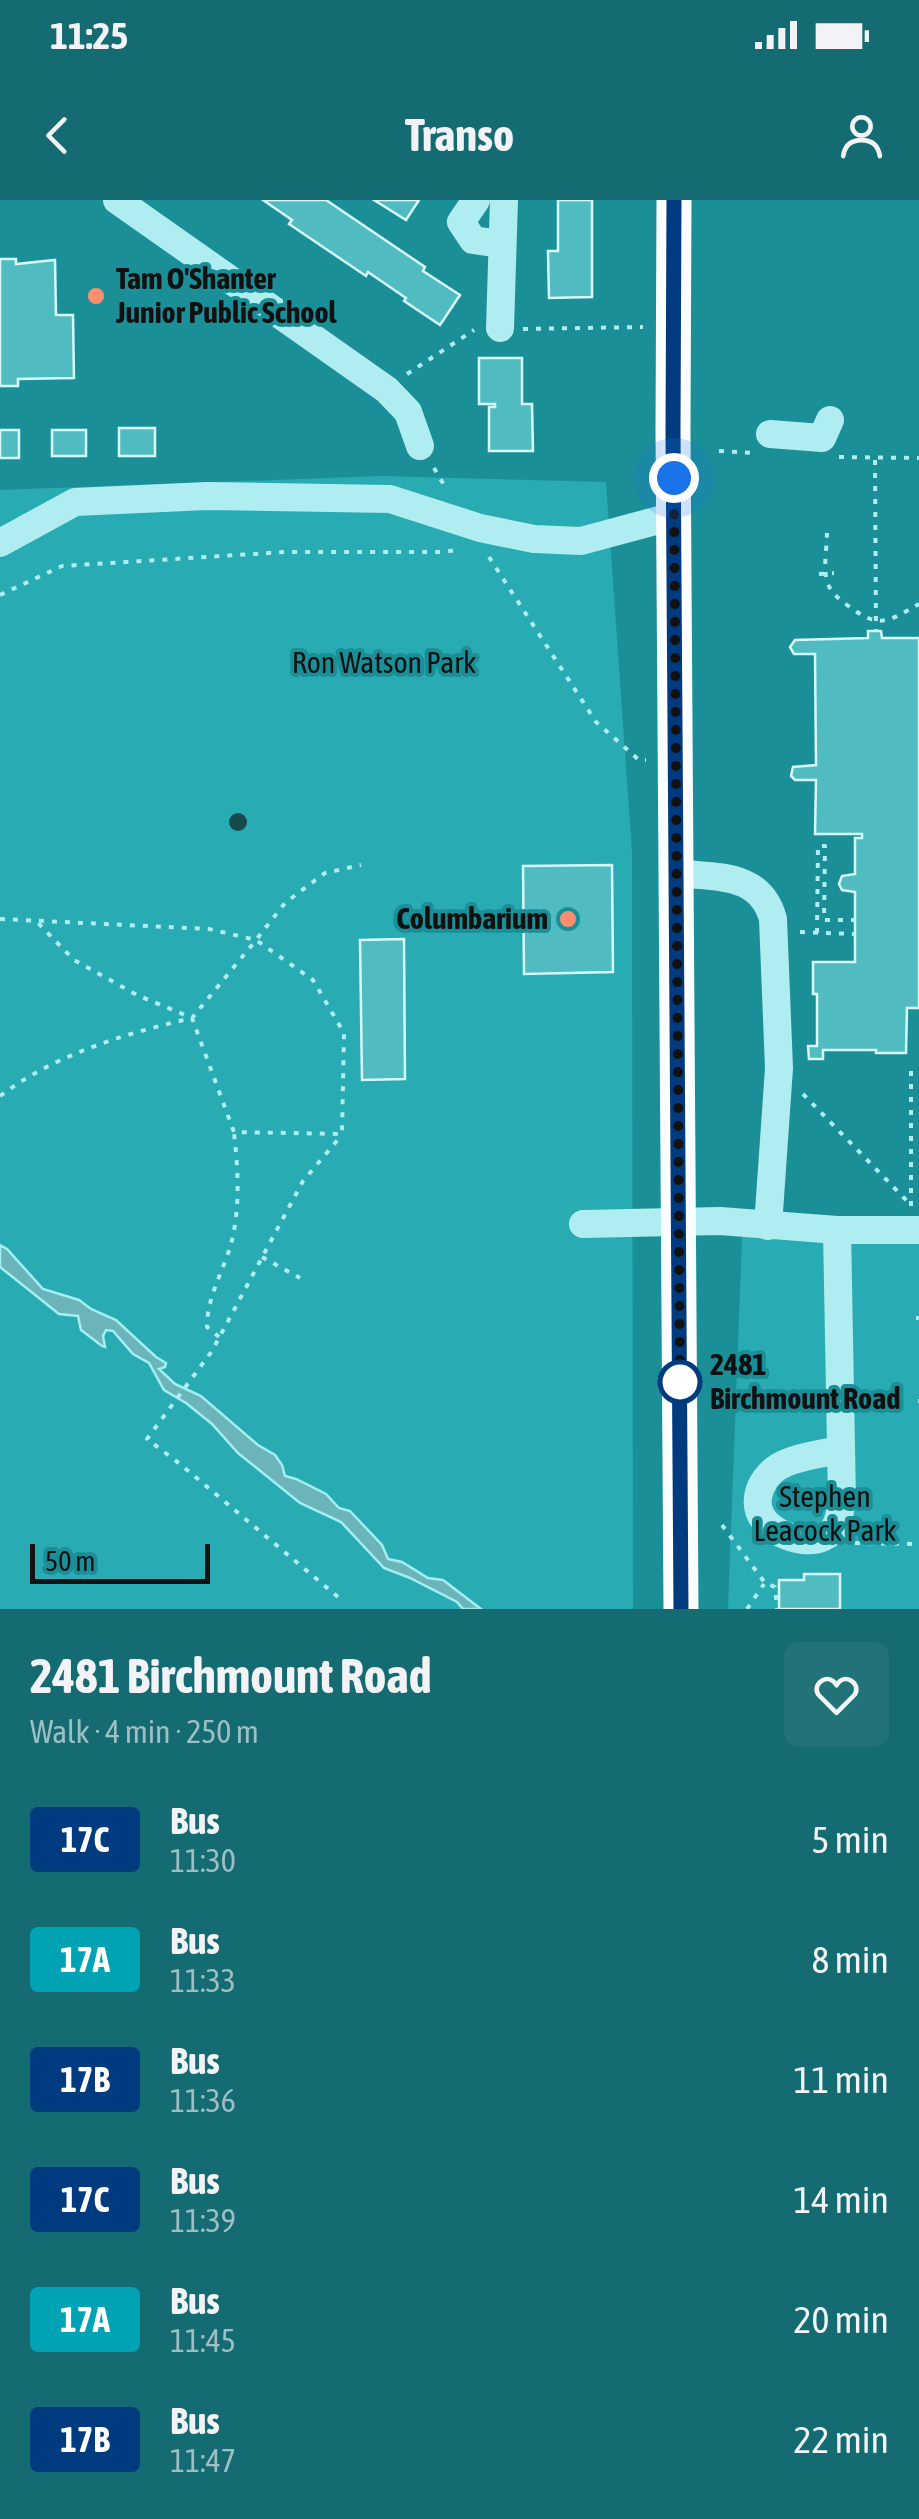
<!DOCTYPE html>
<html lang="en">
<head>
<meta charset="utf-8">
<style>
	:root { --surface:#146b71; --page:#217379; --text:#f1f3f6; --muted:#9dbfc3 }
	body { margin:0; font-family:"Asap Condensed",sans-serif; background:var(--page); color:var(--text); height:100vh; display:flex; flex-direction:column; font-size:38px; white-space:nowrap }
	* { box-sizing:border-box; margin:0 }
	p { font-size:32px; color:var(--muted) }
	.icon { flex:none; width:55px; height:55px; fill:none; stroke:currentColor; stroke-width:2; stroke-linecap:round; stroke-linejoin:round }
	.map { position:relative; height:1409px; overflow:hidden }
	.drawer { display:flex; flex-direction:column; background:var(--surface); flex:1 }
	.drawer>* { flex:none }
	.badge { padding:0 20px; border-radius:8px; font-size:35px; line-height:65px }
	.scale { position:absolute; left:30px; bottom:25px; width:180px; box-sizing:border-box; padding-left:10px; border:5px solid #111; border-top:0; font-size:28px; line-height:35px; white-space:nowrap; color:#111; -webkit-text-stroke:8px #1b8f97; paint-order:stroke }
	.you { position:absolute; width:50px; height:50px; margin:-25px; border:8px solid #fff; border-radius:50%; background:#1a73e8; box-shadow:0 0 0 15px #1a73e833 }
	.map>.badge { position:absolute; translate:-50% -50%; box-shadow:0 0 0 5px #fff }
	.round { display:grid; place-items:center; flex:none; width:105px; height:105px; border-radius:15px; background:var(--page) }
	.headline { display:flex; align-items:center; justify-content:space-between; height:170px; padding:0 30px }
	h1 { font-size:48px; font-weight:700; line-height:75px }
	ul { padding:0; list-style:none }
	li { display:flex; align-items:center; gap:30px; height:120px; padding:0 30px }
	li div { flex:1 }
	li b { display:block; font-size:38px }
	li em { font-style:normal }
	li .badge { min-width:110px; font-weight:700; text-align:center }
	.status { display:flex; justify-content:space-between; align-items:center; height:70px; padding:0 50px; background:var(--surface); direction:ltr }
	.status svg { height:28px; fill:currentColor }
	header { display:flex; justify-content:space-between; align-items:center; height:130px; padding:0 30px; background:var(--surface); font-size:45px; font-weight:700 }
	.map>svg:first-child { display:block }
	.green { fill:#28abb2 }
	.water { fill:#6bb5ba; stroke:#a2eff2; stroke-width:2.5 }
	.building { fill:#50bcc2; stroke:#d6f9fb; stroke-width:2.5 }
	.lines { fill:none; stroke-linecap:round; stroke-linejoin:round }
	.path { stroke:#afedf0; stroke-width:4; stroke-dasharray:5 8; stroke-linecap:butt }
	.minor { stroke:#afedf0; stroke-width:28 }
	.major { stroke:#f8feff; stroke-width:35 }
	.tree { fill:#164a4d }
	.line-casing { stroke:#fff; stroke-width:22 }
	.line { stroke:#003b80; stroke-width:15 }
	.walk { stroke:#111; stroke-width:10; stroke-dasharray:0 18 }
	.poi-dot { fill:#ff8e6e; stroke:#1b8f97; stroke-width:4 }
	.stop-dot { fill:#fff; stroke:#003b80; stroke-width:5 }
	.labels { text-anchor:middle; stroke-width:8; stroke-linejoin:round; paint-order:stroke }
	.poi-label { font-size:30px; font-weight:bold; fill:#111; stroke:#1b8f97; text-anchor:start }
	.park-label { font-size:30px; fill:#111; stroke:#1b8f97 }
	.stop-label { font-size:30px; font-weight:bold; fill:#111; stroke:#1b8f97; text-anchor:start }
</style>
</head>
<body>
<div class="status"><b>11:25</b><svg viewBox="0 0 49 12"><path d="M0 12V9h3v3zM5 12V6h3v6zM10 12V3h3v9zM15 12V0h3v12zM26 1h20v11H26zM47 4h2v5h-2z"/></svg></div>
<header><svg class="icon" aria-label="back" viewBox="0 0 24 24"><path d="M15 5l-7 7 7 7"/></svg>Transo<svg class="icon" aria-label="person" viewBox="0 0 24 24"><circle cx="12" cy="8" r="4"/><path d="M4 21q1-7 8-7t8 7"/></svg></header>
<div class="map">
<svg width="919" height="1409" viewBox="0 0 919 1409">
	<rect width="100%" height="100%" fill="#1b8f97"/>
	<g class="green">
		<polygon points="381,276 606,282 632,652 633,1409 0,1409 0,290"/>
		<polygon points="742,1037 919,1040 919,1409 728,1409"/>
	</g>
	<polygon class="water" points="0,1045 7,1049 43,1089 79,1100 91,1109 116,1120 156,1157 166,1163 165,1167 159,1169 175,1184 201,1196 258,1245 275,1255 282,1265 285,1276 296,1279 326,1294 339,1308 350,1311 382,1345 388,1359 402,1362 428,1378 443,1380 481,1409 463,1409 457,1402 410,1378 384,1368 341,1322 300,1303 238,1253 212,1224 186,1203 164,1190 149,1163 133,1154 113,1131 106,1130 103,1136 105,1147 102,1146 81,1130 78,1116 59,1114 0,1067"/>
	<g class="building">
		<polygon points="263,0 326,0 425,67 423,71 460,95 440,125 404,101 406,98 368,72 366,76 289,24 292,20"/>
		<polygon points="374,0 419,0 406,20"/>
		<polygon points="558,0 592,0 592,97 549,98 548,51 558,51"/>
		<polygon points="0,59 16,59 16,64 55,60 56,115 73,115 74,178 18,179 18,186 0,186"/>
		<polygon points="479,158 522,158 522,204 532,204 533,251 489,251 489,207 495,207 495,204 479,204"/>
		<rect x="119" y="228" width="36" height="28"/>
		<rect x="0" y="230" width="19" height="28"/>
		<rect x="52" y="230" width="34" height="26"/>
		<polygon points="868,431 881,431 882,438 919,438 919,808 907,808 906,853 876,853 876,850 823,850 823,859 809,859 808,846 817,846 817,794 813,794 813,762 855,762 855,692 842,690 839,684 842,676 855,674 855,638 862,638 862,634 815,634 816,580 795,580 791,576 793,567 816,565 815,454 794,454 790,447 795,440 868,438"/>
		<polygon points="612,665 613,772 524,774 523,666"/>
		<polygon points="404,739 405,879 362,880 360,740"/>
		<polygon points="804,1374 840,1374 840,1409 779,1409 779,1380 804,1380"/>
	</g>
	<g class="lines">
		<g class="path">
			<polyline points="523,129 643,127"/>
			<polyline points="407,174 474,130"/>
			<polyline points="719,251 754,253"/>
			<polyline points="839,257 919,258"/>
			<polyline points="875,260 876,431"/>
			<polyline points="434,268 447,290"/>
			<path d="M827,333C827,348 823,366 827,381C830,392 838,398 847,405C879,429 886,423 919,404"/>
			<polyline points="489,357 596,522 639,560 646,560"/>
			<polyline points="819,374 834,373"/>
			<polyline points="0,395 62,366 285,352 444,352 456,350"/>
			<polyline points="0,719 209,729 256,740 285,703 325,673 361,665"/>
			<polyline points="800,732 855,734"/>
			<polyline points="817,733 818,646 825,646 824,720 855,720"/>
			<polyline points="803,894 908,1002"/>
			<path d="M0,896C56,854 124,834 192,818L234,932L342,934L344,833L313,780L256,740L192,818L137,795L74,760L36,721"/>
			<polyline points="911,1006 911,863"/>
			<polyline points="262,1057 300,1078"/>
			<polyline points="916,1118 919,1118"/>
			<path d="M219,1137L207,1127C207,1094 226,1068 233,1036C240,1001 238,968 234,933"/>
			<polyline points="918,1201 919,1201"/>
			<polyline points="722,1325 765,1383 775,1387 777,1409"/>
			<polyline points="855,1343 919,1344"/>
			<polyline points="338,1397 180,1264 147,1239 212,1151 303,981 341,936"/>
			<polyline points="747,1409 764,1384"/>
		</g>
		<g class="minor">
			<polyline points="117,0 387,190 408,212 420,246"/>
			<polyline points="476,0 461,22 473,40 501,44"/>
			<polyline points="500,128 504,0"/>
			<polyline points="770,234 822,238 830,220"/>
			<polyline points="0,343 75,302 207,296 390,299 480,328 534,339 581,341 674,316"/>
			<path d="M676,673C717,678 760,672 773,719L779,868L768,1026"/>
			<polyline points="583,1024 720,1021 837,1030 919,1030"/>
			<path d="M837,1030L842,1300C840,1307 840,1316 837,1323C825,1352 779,1340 764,1320C748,1299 765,1271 786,1263C802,1256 822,1254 839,1250"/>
		</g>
		<polyline class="major" points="674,0 673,231 681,1409"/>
	</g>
	<circle class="tree" cx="238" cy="622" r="9"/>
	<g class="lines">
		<defs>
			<polyline id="line" points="674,0 673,231 681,1409"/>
		</defs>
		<use href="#line" class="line-casing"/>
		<use href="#line" class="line"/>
		<polyline class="walk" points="674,278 680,1190 680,1182"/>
	</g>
	<g class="poi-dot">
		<circle cx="96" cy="96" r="10"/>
		<circle cx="568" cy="719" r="10"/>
	</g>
	<circle class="stop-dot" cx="680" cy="1182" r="20"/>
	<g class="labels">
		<g class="poi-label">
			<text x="116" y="89">Tam O'Shanter<tspan x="116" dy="34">Junior Public School</tspan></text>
			<text x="548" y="729" text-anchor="end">Columbarium</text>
		</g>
		<g class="park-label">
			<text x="384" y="473">Ron Watson Park</text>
			<text x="825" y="1307">Stephen<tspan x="825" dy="34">Leacock Park</tspan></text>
		</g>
		<g class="stop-label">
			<text x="710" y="1175">2481<tspan x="710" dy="34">Birchmount Road</tspan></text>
		</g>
	</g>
</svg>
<div class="scale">50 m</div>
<div class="you" style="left:674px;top:278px"></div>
</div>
<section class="drawer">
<div class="headline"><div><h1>2481 Birchmount Road</h1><p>Walk · 4 min · 250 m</p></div><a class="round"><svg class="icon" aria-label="heart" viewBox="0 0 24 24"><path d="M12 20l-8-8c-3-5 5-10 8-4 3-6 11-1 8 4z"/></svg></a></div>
<ul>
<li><span class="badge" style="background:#003b80;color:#fff">17C</span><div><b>Bus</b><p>11:30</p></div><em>5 min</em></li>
<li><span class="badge" style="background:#00a3b4;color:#fff">17A</span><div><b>Bus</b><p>11:33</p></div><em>8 min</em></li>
<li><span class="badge" style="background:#003b80;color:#fff">17B</span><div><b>Bus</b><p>11:36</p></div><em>11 min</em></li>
<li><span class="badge" style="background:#003b80;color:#fff">17C</span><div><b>Bus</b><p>11:39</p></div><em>14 min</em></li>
<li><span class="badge" style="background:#00a3b4;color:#fff">17A</span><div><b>Bus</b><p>11:45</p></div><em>20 min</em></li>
<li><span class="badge" style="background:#003b80;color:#fff">17B</span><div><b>Bus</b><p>11:47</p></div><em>22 min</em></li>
</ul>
</section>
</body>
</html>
